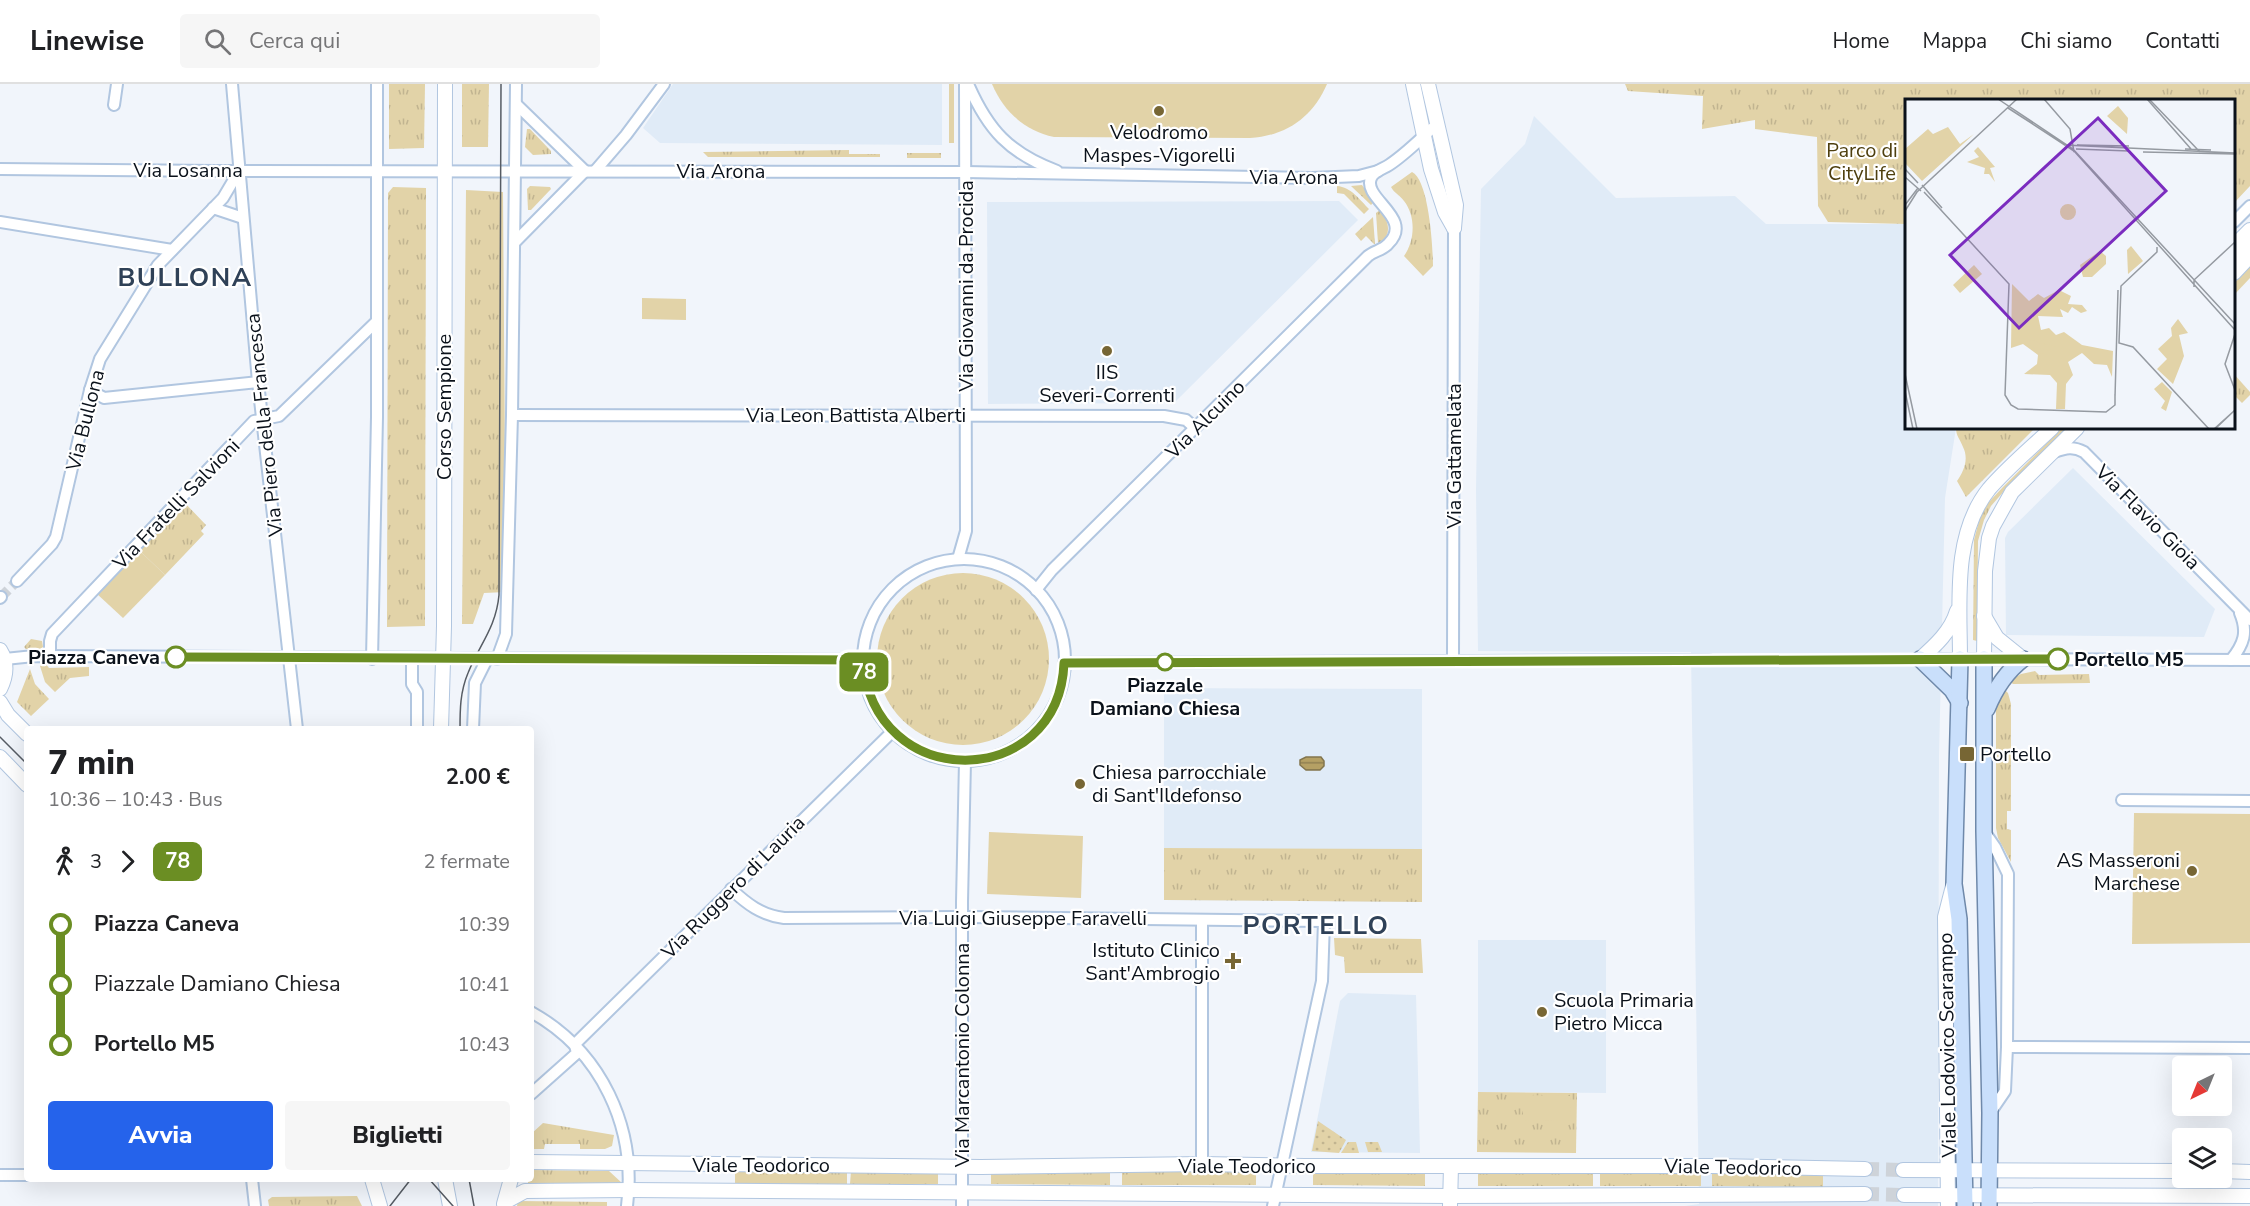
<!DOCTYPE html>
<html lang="it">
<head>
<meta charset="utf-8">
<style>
	:root { --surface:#fff; --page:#f6f6f6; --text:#202124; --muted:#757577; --line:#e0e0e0; --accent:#2563eb }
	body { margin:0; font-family:"Nunito Sans",sans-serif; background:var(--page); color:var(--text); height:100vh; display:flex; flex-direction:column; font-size:22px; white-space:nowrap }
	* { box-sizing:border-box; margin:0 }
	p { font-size:20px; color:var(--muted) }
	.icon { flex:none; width:33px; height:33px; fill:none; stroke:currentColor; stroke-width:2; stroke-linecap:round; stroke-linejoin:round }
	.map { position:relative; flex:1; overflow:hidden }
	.drawer { position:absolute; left:24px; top:642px; width:510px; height:456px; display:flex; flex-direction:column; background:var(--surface); border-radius:6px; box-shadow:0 6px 24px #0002 }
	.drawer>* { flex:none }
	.badge { padding:0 12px; border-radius:9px; font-size:21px; line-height:39px }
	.needle { width:39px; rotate:223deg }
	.fabs { position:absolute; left:2172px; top:972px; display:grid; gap:12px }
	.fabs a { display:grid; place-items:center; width:60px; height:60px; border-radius:6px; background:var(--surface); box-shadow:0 6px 24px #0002; font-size:30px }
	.map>.badge { position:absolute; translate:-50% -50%; box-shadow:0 0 0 3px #fff }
	.legs { display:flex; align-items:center; gap:9px; height:66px; padding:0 24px; font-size:20px }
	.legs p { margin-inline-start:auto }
	.summary { display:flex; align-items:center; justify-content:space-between; height:102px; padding:0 24px }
	h1 { font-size:33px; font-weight:800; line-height:45px }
	.action { display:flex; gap:12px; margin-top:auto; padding:12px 24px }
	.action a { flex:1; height:69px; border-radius:6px; background:var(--accent); color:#fff; font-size:24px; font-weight:800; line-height:69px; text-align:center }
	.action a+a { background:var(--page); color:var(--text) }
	ul { padding:0 24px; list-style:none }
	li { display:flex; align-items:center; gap:21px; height:60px; font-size:22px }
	li i { display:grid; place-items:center; width:9px; height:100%; margin:0 8px; background:currentColor }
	li i::after { content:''; width:15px; height:15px; margin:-8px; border:4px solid; border-radius:50%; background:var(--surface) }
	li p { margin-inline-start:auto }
	li:first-child i { background:linear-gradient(#0000 50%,currentColor 0) }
	li:last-child i { background:linear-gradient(currentColor 50%,#0000 0) }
	header { display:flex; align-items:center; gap:36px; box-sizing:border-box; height:84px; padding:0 30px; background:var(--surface); border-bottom:2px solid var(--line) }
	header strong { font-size:28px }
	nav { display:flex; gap:33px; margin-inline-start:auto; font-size:21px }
	.search { width:420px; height:54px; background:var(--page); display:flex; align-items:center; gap:15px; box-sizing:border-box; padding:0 21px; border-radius:6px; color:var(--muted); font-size:22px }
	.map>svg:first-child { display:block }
	.built { fill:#e0ebf7 }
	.grass { fill:url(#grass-tufts) }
	.garden { fill:url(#garden-dots) }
	.pitch { fill:#e2d3a8 }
	.water { fill:url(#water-rules); stroke:#82754e; stroke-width:1.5 }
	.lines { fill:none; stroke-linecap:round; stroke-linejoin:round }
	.street-tunnel { stroke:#ced3d9; stroke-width:10; stroke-dasharray:10 5; stroke-linecap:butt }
	.secondary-tunnel { stroke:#ced3d9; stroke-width:14; stroke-dasharray:14 7; stroke-linecap:butt }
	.street-casing { stroke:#b1c6e0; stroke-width:14 }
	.secondary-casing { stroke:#b1c6e0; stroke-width:16 }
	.primary-casing { stroke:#6f89aa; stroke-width:18 }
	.street { stroke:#fff; stroke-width:10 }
	.secondary { stroke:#fff; stroke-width:14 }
	.primary { stroke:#c9dffb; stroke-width:15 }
	.tram { stroke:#565c64; stroke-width:1.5 }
	.line-1-casing { stroke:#fff; stroke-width:14 }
	.line-1 { stroke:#6b8e23; stroke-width:9 }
	.poi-dot { fill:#776634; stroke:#fff; stroke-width:2 }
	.stop-1-dot { fill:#fff; stroke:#6b8e23; stroke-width:3 }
	.labels { text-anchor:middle; stroke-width:4.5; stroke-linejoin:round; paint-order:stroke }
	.poi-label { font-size:20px; fill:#0a111a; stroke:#fff; text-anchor:start }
	.park-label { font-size:20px; fill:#4e3f0e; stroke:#fff }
	.street-label { font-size:20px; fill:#0a111a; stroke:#fff }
	.stop-label { font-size:20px; font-weight:bold; fill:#0a111a; stroke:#fff; text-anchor:end }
	.district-label { font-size:26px; font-weight:bold; letter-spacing:1.5px; fill:#2f4157; stroke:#fff }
	.inset-road { fill:none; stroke:#959aa1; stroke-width:1.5 }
	.view { fill:#7b2cbf; fill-opacity:0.15; stroke:#7b2cbf; stroke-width:3 }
	.inset-edge { fill:none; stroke:#0a111a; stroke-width:3 }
</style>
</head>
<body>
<header>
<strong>Linewise</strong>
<div class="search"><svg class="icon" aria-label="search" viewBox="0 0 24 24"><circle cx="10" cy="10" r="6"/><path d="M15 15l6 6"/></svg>Cerca qui</div>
<nav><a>Home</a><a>Mappa</a><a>Chi siamo</a><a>Contatti</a></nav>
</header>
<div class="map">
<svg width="2250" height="1122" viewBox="0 0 2250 1122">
	<defs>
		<pattern id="grass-tufts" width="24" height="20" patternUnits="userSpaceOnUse" patternTransform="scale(1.5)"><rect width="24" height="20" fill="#e2d3a8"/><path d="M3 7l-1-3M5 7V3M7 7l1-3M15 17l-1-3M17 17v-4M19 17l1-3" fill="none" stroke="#c1b490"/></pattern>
		<pattern id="garden-dots" width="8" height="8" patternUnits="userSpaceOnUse" patternTransform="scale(1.5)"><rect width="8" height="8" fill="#e2d3a8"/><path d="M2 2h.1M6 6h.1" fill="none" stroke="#c1b490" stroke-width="1.8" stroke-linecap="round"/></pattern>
		<pattern id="water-rules" width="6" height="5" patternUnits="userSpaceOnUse" patternTransform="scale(1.5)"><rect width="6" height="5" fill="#b5a064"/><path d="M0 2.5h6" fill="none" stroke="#918152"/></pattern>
	</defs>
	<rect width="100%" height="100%" fill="#f1f5fb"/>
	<g class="built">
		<polygon points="673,0 942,0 942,61 660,59 643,44"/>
		<polygon points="1534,32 1616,114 1735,112 1766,140 1906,140 1906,344 1956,344 1945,414 1939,672 1938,1122 1685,1122 1699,1120 1691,568 1478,567 1476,406 1481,105 1525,60"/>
		<polygon points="1339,117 1358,136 1174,319 988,320 987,118"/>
		<polygon points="2073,384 2215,525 2204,553 2006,551 2005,454 2008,448"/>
		<polygon points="1164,604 1422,605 1422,818 1164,816"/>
		<polygon points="1478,856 1606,856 1606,1009 1478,1008"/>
		<polygon points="1348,909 1416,911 1420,1069 1311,1068 1340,917"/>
	</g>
	<g class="grass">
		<polygon points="389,0 425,0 424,64 389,65"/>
		<polygon points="462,0 489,0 488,63 462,63"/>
		<rect x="949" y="0" width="5" height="59"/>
		<polygon points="1625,0 2250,0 2250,102 2234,119 2234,16 1906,16 1906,140 1828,138 1818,122 1817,53 1755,45 1755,36 1702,45 1703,12 1628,7"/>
		<polygon points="527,45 530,45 551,67 551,70 533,71 525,63"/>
		<polygon points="849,66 849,70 880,70 880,73 708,73 703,68"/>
		<rect x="907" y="69" width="34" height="5"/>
		<path d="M1412,88C1429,96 1433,164 1433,182L1423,192L1404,172C1415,157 1416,132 1404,117C1400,111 1394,109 1391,103Z"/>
		<polygon points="1362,101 1374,118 1371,121 1351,102"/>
		<polygon points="530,102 550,103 551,105 531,126 528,126 527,105"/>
		<path d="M1337,102C1351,103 1360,116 1369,125L1364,130L1344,110L1337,109Z"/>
		<polygon points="393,103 426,104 425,542 387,543 388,109"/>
		<polygon points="466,106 503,108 506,508 484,509 473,540 462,540"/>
		<path d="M1380,126C1389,137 1393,152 1378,159L1376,129Z"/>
		<polygon points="1373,133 1375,160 1374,160 1366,152 1361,157 1355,150"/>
		<polygon points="2250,183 2250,194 2234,211 2234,199"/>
		<polygon points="2234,290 2250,308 2250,311 2242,319 2234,311"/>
		<path d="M1956,344H2035L1966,413L1957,397C1964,387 1969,375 1963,363C1960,355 1956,352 1956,344Z"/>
		<polygon points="2062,344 2068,344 2005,406 1991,422 1984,436 1978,457 1977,557 1973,556 1974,456 1980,433 1987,420 2003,403"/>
		<polygon points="184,418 206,441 201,447 204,450 165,491 138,465"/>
		<circle cx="963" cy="575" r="86"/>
		<polygon points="31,555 42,557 43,563 41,565 26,565 24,563"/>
		<polygon points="42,580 46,580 49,584 89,583 89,592 70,594 55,608 45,598 40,582"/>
		<polygon points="30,585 35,600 49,615 31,632 17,618"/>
		<polygon points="2035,587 2039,591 2089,590 2090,599 2013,600 2009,597 2021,590"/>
		<polygon points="2003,604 2008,609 2011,620 2011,727 2007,727 2007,745 2011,746 2011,778 1998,754 1996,744 1996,619"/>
		<polygon points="1164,764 1422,765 1422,818 1164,816"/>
		<polygon points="1334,854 1421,855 1423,889 1345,889 1344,873 1335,871"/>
		<polygon points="1478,1008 1577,1009 1576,1069 1477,1068"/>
		<polygon points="543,1039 614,1051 612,1062 605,1065 580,1065 580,1060 545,1060 544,1065 531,1065 531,1050"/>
		<polygon points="531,1086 609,1087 622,1099 528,1099 528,1095 531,1095"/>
		<rect x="735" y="1087" width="112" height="13"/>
		<polygon points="851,1087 938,1088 938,1100 850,1100"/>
		<polygon points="991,1088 1110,1088 1110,1101 991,1100"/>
		<rect x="1122" y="1088" width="134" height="13"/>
		<polygon points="1313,1089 1425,1089 1425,1102 1313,1101"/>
		<polygon points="1478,1089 1593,1090 1593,1102 1478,1102"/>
		<rect x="1600" y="1090" width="101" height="12"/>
		<polygon points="1712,1090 1823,1090 1823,1103 1712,1102"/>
		<polygon points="357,1112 362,1122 269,1122 268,1116 272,1113"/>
		<polygon points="518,1117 607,1118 607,1122 517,1122"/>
	</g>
	<g class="garden">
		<polygon points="1318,1037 1346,1056 1339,1069 1312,1067"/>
		<polygon points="1348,1058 1356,1058 1359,1069 1341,1069"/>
		<polygon points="1365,1058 1378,1058 1382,1068 1368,1068"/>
	</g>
	<g class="pitch">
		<path d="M992,0H1327C1313,33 1286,52 1250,54L1054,53C1024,46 1004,28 992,0Z"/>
		<polygon points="642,214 686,215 686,236 642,235"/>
		<polygon points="138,465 165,491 123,534 96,509"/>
		<polygon points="2134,729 2250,730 2250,859 2132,860"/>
		<polygon points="989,748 1083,752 1081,814 987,810"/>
		<polygon points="1523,1011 1571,1012 1570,1037 1523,1036"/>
	</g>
	<polygon class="water" points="1306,673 1321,673 1324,677 1324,682 1320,686 1306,686 1300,681 1300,676"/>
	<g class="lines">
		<g class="street-tunnel">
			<polyline points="1,513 17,497"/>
			<polyline points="1709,576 1920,575"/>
		</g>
		<g class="secondary-tunnel">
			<polyline points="1865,1085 1903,1086"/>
			<polyline points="1865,1110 1904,1111"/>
		</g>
		<defs>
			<g id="street">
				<polyline points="232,0 258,298 297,645"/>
				<path d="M968,0C988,46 1009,69 1057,87"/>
				<polyline points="516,20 585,87"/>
				<polyline points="114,21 117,0"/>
				<polyline points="0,85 216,87 966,88 1312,94 1359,92 1378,87"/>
				<polyline points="595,87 626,51 664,0"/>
				<polyline points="213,124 243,134"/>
				<polyline points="0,138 172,166"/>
				<polyline points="2234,138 2250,122"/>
				<polyline points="515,158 585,87"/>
				<polyline points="90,306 104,314 258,298"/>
				<polyline points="512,331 1164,332 1186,336 1195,344"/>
				<path d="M2054,368C2066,364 2073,362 2084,368L2250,536"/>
				<polyline points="958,475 966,447 965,0"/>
				<circle cx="964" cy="576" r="101"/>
				<polyline points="17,497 52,460 56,453 90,306 100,275 158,181 223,114 239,87"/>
				<path d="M1036,506L1052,486L1368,172C1374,167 1383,166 1388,160C1415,134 1362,115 1371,94C1374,87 1383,85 1389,81C1406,70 1421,54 1436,41"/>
				<polyline points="0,514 1,513"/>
				<polyline points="50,572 50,557 52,550 254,337 279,332 376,238"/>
				<polyline points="5,575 34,572 863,576"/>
				<polyline points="372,575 377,333 377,0"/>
				<polyline points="412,575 412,600 417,608 417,645"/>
				<polyline points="497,575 506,550 512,331 516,0"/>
				<polyline points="1920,575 2250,576"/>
				<path d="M2231,576C2244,560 2248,548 2240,529"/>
				<polyline points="1453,577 1454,144"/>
				<polyline points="1064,579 1709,576"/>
				<polyline points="473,645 475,599 487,575"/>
				<polyline points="2122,716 2250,717"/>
				<polyline points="1984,747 1995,763 2008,790 2007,963 2005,1007 1990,1029"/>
				<path d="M731,805C747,820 761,831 784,834L962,833L1324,837L1322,897L1273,1122"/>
				<polyline points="1202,836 1202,1080"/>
				<path d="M531,928C601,967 637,1043 627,1122"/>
				<polyline points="575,960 893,647"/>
				<polyline points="2007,963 2250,964"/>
				<polyline points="531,1010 577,969 575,961"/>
				<polyline points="0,1091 27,1091"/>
				<polyline points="252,1095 255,1122"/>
				<polyline points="962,1122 962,818 965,677"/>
			</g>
			<g id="secondary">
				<polyline points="1413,0 1431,85 1445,128 1454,144"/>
				<polyline points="1428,0 1456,121 1454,144"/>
				<polyline points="2234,162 2250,146"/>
				<polyline points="2234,176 2250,159"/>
				<polyline points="2234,189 2250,172"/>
				<polyline points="1984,532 1997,554 2023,575"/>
				<path d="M0,566C8,579 7,591 0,605"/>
				<path d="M1920,575C1936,561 1951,547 1957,527"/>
				<path d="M1960,575C1960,519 1952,451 1989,405C2008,383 2031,364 2052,344"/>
				<polyline points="1984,575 1985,487 1989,454 1993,442 2012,408 2077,344"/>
				<polyline points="0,618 8,631 27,650"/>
				<polyline points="441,645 444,542 445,0"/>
				<polyline points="0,673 27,701"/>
				<polyline points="531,1078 981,1083 1202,1080 1304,1082 1712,1082 1865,1085"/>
				<polyline points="1903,1086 2182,1087"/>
				<polyline points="2222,1087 2250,1088"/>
				<polyline points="372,1095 380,1122"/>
				<polyline points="445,1095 450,1122"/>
				<polyline points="1904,1111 2250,1112"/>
				<polyline points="505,1118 525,1107 629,1106 1450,1112 1865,1110"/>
				<polyline points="504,1120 511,1095"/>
				<polyline points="1450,1122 1451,1082"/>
				<polyline points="1948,1122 1945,833 1953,802"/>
			</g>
			<g id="primary">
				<polyline points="1920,575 1952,606 1960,619"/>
				<polyline points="1960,575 1954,800 1959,835 1965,1122"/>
				<polyline points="1984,575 1984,747 1990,1029 1989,1122"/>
				<path d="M1987,625C1995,605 2006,588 2023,575"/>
			</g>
		</defs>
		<use href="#street" class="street-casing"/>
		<use href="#secondary" class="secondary-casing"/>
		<use href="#primary" class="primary-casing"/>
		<use href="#street" class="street"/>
		<use href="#secondary" class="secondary"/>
		<use href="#primary" class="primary"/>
		<g class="tram">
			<path d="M460,645C460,626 460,608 468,589C479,561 496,544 499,511L501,0"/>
			<polyline points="0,653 27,680"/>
			<polyline points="429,1095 453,1122"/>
			<polyline points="469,1095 474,1122"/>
			<polyline points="390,1122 411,1095"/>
		</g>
	</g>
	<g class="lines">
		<defs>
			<path id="line-1" d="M176,573L863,576C873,711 1059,707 1064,579L2058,575"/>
		</defs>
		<use href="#line-1" class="line-1-casing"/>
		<use href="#line-1" class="line-1"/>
	</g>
	<g class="poi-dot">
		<circle cx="1159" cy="27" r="6"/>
		<circle cx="1107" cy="267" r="6"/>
		<rect x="1959" y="662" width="16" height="16" rx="3"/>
		<circle cx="1080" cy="700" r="6"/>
		<circle cx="2192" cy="787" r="6"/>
		<path d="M1230 868h6v6h6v6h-6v6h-6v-6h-6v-6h6z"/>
		<circle cx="1542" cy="928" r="6"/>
	</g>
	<g class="stop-1-dot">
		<circle cx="176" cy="573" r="10"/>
		<circle cx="2058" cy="575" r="10"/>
		<circle cx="1165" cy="578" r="8"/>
	</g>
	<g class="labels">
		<g class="poi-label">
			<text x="1159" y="55" text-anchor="middle">Velodromo<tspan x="1159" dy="23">Maspes-Vigorelli</tspan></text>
			<text x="1107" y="295" text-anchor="middle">IIS<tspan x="1107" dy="23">Severi-Correnti</tspan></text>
			<text x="1980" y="677">Portello</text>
			<text x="1092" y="695">Chiesa parrocchiale<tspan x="1092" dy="23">di Sant'Ildefonso</tspan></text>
			<text x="2180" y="783" text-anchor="end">AS Masseroni<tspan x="2180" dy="23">Marchese</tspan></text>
			<text x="1220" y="873" text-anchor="end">Istituto Clinico<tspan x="1220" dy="23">Sant'Ambrogio</tspan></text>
			<text x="1554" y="923">Scuola Primaria<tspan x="1554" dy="23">Pietro Micca</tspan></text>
		</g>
		<g class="park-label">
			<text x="1862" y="73">Parco di<tspan x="1862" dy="23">CityLife</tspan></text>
		</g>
		<g class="street-label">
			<text x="188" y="93">Via Losanna</text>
			<text x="721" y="94">Via Arona</text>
			<text x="1294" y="100">Via Arona</text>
			<text transform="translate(966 202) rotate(-90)" y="7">Via Giovanni da Procida</text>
			<text transform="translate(444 323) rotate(-90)" y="7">Corso Sempione</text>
			<text x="856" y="338">Via Leon Battista Alberti</text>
			<text transform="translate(1205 335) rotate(-45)" y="7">Via Alcuino</text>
			<text transform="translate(85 336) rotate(-76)" y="7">Via Bullona</text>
			<text transform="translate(264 341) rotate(-96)" y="7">Via Piero della Francesca</text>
			<text transform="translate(1454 372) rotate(-90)" y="7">Via Gattamelata</text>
			<text transform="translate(176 420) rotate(-46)" y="7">Via Fratelli Salvioni</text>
			<text transform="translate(2148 433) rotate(45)" y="7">Via Flavio Gioia</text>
			<text transform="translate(733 803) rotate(-45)" y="7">Via Ruggero di Lauria</text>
			<text x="1023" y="841">Via Luigi Giuseppe Faravelli</text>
			<text transform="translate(1947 961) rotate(-91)" y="7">Viale Lodovico Scarampo</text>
			<text transform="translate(962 971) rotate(-90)" y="7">Via Marcantonio Colonna</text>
			<text x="761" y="1088">Viale Teodorico</text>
			<text x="1247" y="1089">Viale Teodorico</text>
			<text transform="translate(1733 1083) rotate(1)" y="7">Viale Teodorico</text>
		</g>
		<g class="stop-label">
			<text x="160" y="580">Piazza Caneva</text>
			<text x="2074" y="582" text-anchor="start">Portello M5</text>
			<text x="1165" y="608" text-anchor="middle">Piazzale<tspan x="1165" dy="23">Damiano Chiesa</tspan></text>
		</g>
		<g class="district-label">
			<text x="185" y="202">BULLONA</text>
			<text x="1316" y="850">PORTELLO</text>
		</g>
	</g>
	<g transform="translate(1905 15)">
		<rect width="330" height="330" fill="#f1f5fb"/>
		<path d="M213,7L223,19L222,35L202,17ZM43,28L55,45L69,35L17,82L0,64V50L23,30L28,35ZM73,48L90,68L85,69L90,83L84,75H79L80,69L62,63L74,58L69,52ZM155 113a8 8 0 1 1 16 0a8 8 0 1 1-16 0ZM226,147L238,162L223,175L222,151ZM107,185L124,202L133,195L139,199L154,191L166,197L163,205L177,206L182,212L176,214L167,208L163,214L155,210L158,218L133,217L136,231L144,229L151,236L159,233L177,246L208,252L207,278L202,266L189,265L177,254L163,263L168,276L161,285L160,310H151L152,284L145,276L119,275L132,265L133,256L118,245L106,249ZM273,220L283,234L274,236L279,257L268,285L252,270L262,260L253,250L267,237L266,229ZM257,283L267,293L261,312L256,309L260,302L249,290Z" fill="#e2d3a8"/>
		<path d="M127,241L134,244L151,247L137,255L120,243Z" fill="#e2d3a8"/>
		<path d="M195,152L201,157V165L187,178H178L175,166ZM69,166L77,175L55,194L48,186Z" fill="#e2d3a8"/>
		<path class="inset-road" d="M93,0L168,50L330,225M139,0L165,30L169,53M242,0L286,50M244,0L295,53M103,9L169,52L330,231M159,46L330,54M172,46L224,47M171,50L224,52M280,50L306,51M238,53L330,55M0,70L13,84M0,78L16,92M17,86L37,109M19,93L37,112M0,106L13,89M35,110L104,185L100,296L106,306L113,310L201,313L210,306V295M0,112L12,93L112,0M252,148V153L216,187L214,244L228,248L304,330M289,188V181L330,143M330,235L320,265L330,291M0,275L12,330M0,292L8,330M210,298L213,191M309,330L330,311M310,330L330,311"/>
		<path class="view" d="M193,19L261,92L114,229L45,156Z"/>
		<rect width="330" height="330" class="inset-edge"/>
	</g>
</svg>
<div class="fabs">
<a><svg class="needle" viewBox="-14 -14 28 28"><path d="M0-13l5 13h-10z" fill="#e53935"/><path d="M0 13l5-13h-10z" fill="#757577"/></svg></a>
<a><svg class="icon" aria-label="layers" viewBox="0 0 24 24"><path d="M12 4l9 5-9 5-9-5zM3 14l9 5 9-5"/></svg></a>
</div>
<b class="badge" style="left:864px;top:588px;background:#6b8e23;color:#fff">78</b>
<section class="drawer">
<div class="summary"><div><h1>7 min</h1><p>10:36 – 10:43 · Bus</p></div><b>2.00 €</b></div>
<div class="legs"><svg class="icon" aria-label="walk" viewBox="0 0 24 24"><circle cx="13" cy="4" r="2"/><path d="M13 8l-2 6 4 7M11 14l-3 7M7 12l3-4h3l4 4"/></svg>3<svg class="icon" aria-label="forward" viewBox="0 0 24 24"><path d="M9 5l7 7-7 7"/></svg><b class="badge" style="background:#6b8e23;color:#fff">78</b><p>2 fermate</p></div>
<ul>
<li><i style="color:#6b8e23"></i><b>Piazza Caneva</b><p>10:39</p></li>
<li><i style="color:#6b8e23"></i><span>Piazzale Damiano Chiesa</span><p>10:41</p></li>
<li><i style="color:#6b8e23"></i><b>Portello M5</b><p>10:43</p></li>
</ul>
<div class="action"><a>Avvia</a><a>Biglietti</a></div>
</section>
</div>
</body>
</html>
